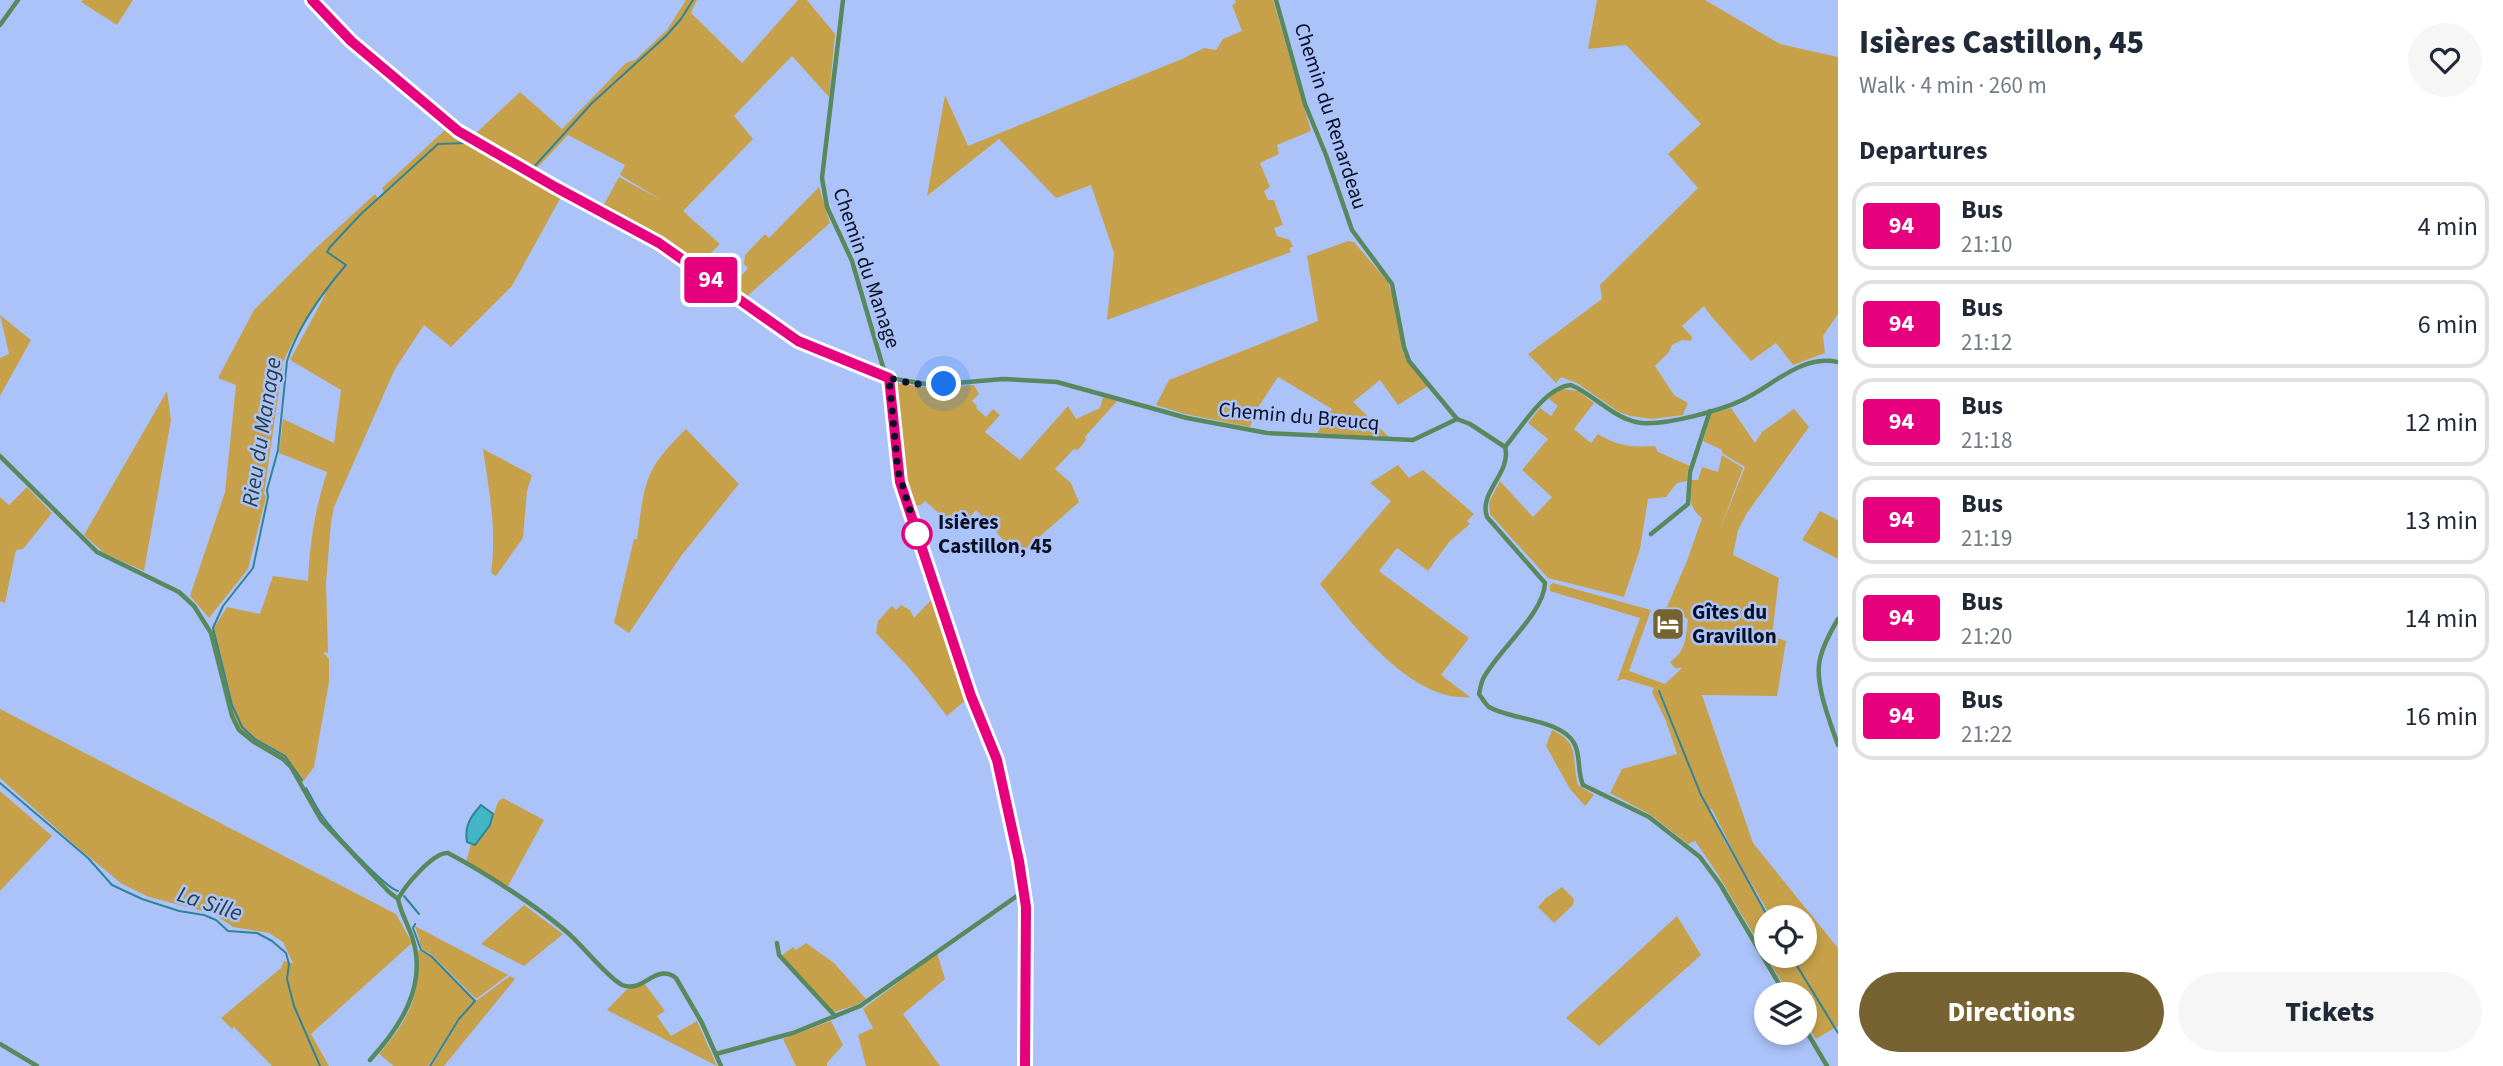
<!DOCTYPE html>
<html lang="en">
<head>
<meta charset="utf-8">
<style>
	:root { --surface:#fff; --page:#f6f6f7; --text:#1f2937; --muted:#747a83; --line:#e0e1e3; --accent:#776231 }
	body { margin:0; font-family:"Source Sans 3",sans-serif; background:var(--page); color:var(--text); height:100vh; display:flex; flex-direction:column; font-size:26px; white-space:nowrap }
	* { box-sizing:border-box; margin:0 }
	p { font-size:23px; color:var(--muted) }
	.icon { flex:none; width:38px; height:38px; fill:none; stroke:currentColor; stroke-width:2; stroke-linecap:round; stroke-linejoin:round }
	.map { position:relative; flex:1; overflow:hidden }
	.drawer { display:flex; flex-direction:column; background:var(--surface); width:665px }
	.drawer>* { flex:none }
	.badge { padding:0 14px; border-radius:5px; font-size:24px; line-height:46px }
	.fabs { position:absolute; left:1754px; top:905px; display:grid; gap:14px }
	.fabs a { display:grid; place-items:center; width:63px; height:63px; border-radius:50%; background:var(--surface); box-shadow:0 4px 10px #0003; font-size:35px }
	.you { position:absolute; width:35px; height:35px; margin:-18px; border:5px solid #fff; border-radius:50%; background:#1a73e8; box-shadow:0 0 0 10px #1a73e833 }
	.map>.badge { position:absolute; translate:-50% -50%; box-shadow:0 0 0 4px #fff }
	h2 { padding:0 21px; font-size:26px; line-height:63px }
	.round { display:grid; place-items:center; flex:none; width:74px; height:74px; border-radius:37px; background:var(--page) }
	.head { display:flex; align-items:center; justify-content:space-between; height:119px; padding:0 21px }
	h1 { font-size:33px; font-weight:800; line-height:52px }
	.cta { display:flex; gap:14px; margin-top:auto; padding:14px 21px }
	.cta a { flex:1; height:80px; border-radius:42px; background:var(--accent); color:#fff; font-size:28px; font-weight:800; line-height:80px; text-align:center }
	.cta a+a { background:var(--page); color:var(--text) }
	ul { padding:0; list-style:none }
	li { display:flex; align-items:center; gap:21px; height:88px; margin:0 14px 10px; padding:0 7px; border:4px solid var(--line); border-radius:21px }
	li div { flex:1 }
	li b { display:block; font-size:26px }
	li em { font-style:normal }
	li .badge { min-width:77px; font-weight:700; text-align:center }
	main { display:flex; flex:1; min-height:0 }
	.map>svg:first-child { display:block }
	.green { fill:#c6a14a }
	.water { fill:#42b6c4; stroke:#318494; stroke-width:2 }
	.lines { fill:none; stroke-linecap:round; stroke-linejoin:round }
	.stream { stroke:#318494; stroke-width:2 }
	.street { stroke:#58895d; stroke-width:4.5 }
	.secondary { stroke:#136b28; stroke-width:6 }
	.line-casing { stroke:#fff; stroke-width:16 }
	.line { stroke:#e6007e; stroke-width:10 }
	.walk { stroke:#091023; stroke-width:7; stroke-dasharray:0 12.6 }
	.stop-dot { fill:#fff; stroke:#e6007e; stroke-width:3.5 }
	.labels { text-anchor:middle; stroke-width:5; stroke-linejoin:round; paint-order:stroke }
	.street-label { font-size:21px; fill:#091023; stroke:#acc3fa }
	.stop-label { font-size:21px; font-weight:bold; fill:#091023; stroke:#acc3fa; text-anchor:start }
	.poi-label { font-size:21px; font-weight:bold; fill:#091023; stroke:#acc3fa; text-anchor:start }
	.water-label { font-size:23px; font-style:italic; fill:#263f43; stroke:#acc3fa }
</style>
</head>
<body>
<main>
<div class="map">
<svg width="1838" height="1066" viewBox="0 0 1838 1066">
	<rect width="100%" height="100%" fill="#acc3fa"/>
	<g class="green">
		<polygon points="83,0 133,0 117,25 81,2"/>
		<polygon points="686,0 697,0 691,13 742,63 798,0 807,0 835,34 829,97 792,56 734,116 753,139 683,211 720,244 698,266 660,238 602,208 619,177 663,201 620,175 625,165 568,135 537,168 530,170 473,136 520,92 562,129 626,63 635,60 667,30"/>
		<polygon points="1235,0 1273,0 1311,131 1277,145 1279,154 1260,163 1270,187 1264,191 1268,200 1274,200 1283,225 1274,228 1277,236 1290,240 1293,247 1289,248 1291,252 1107,320 1114,253 1091,185 1056,198 999,139 927,196 945,95 968,146 1182,59 1204,48 1216,50 1223,39 1242,31 1232,5 1236,3"/>
		<polygon points="1597,0 1705,0 1780,44 1838,57 1838,314 1823,336 1825,353 1793,365 1776,343 1751,361 1711,316 1704,306 1682,326 1692,337 1691,341 1682,340 1672,345 1669,352 1655,366 1674,395 1688,403 1683,415 1652,419 1631,416 1619,412 1577,383 1561,377 1556,383 1528,354 1602,299 1600,285 1698,188 1668,154 1701,124 1626,45 1588,49"/>
		<path d="M447,128L561,197L512,286L451,347L424,325L395,369L334,507L331,523L326,583L328,653L323,652L329,659V682L314,767L302,783L284,759L246,737L232,716L211,633L227,607L260,614L273,576L308,581C310,541 315,509 327,472L279,453L283,419L334,443L341,390L290,360L325,295L323,292L294,339L283,362L264,494L266,497L248,569L209,618L190,596L225,492L236,385L218,378L254,310L316,248L375,194L378,199L384,193L382,188Z"/>
		<polygon points="819,187 830,223 744,299 730,289 748,268 744,264 745,255 765,234 769,238"/>
		<polygon points="1348,241 1354,242 1388,282 1392,294 1403,353 1428,386 1398,405 1380,380 1353,402 1389,437 1317,433 1332,409 1278,377 1255,412 1250,427 1185,414 1156,405 1169,380 1318,321 1307,256"/>
		<polygon points="0,315 31,340 0,396 0,358 9,354"/>
		<polygon points="897,383 930,388 974,385 979,394 972,401 977,406 976,408 986,417 993,409 1000,415 985,432 1020,460 1068,406 1076,419 1100,408 1103,397 1117,401 1085,437 1086,440 1078,450 1074,449 1055,469 1071,483 1079,502 1018,556 976,510 958,530 925,501 921,505 911,506 900,463 894,385"/>
		<path d="M1562,389L1578,391L1594,403L1574,429L1591,443L1598,434C1620,447 1631,447 1655,446L1658,452L1690,466L1687,472V481L1677,483L1666,497L1648,499L1640,549L1624,597L1548,578L1490,514L1489,502L1500,481L1533,517L1552,497L1522,470L1548,439L1528,423L1540,408L1551,416L1558,406L1549,399L1555,392Z"/>
		<polygon points="167,391 171,420 144,571 104,553 84,535"/>
		<path d="M1731,408L1755,443L1762,432L1794,409L1809,427L1747,513L1738,530L1733,555L1779,578L1772,636L1786,641L1777,696L1702,695L1753,843L1838,948V1026L1816,1039L1804,1020V994H1789L1766,956H1804V917H1771L1737,859L1712,809H1710L1725,842L1769,917H1766V955L1717,873L1695,841L1688,844L1651,815L1610,793L1622,769L1677,754L1666,721L1652,692L1654,688L1624,679L1617,681L1640,618L1550,591V585L1553,583L1651,610L1629,671L1665,684L1682,668H1675L1670,662C1686,651 1686,638 1688,619L1666,609L1687,561L1702,518C1689,509 1689,494 1690,480H1698L1702,467L1718,472L1722,455L1743,468L1719,532L1745,467L1722,453V450L1703,441L1711,414Z"/>
		<path d="M686,429L739,484L681,556L629,633L614,623L634,539H637C645,482 643,471 686,429Z"/>
		<path d="M483,449L532,475L527,491L523,538L496,576L491,573C497,530 489,491 483,449Z"/>
		<path d="M1398,465L1409,478L1423,470L1474,514L1467,521L1470,524L1449,542L1428,571L1397,548L1379,571L1469,638L1441,675L1470,697C1411,702 1353,625 1320,584L1391,501L1370,483Z"/>
		<polygon points="27,487 52,513 23,549 16,550 5,603 0,601 0,497 9,505"/>
		<polygon points="1820,511 1838,520 1838,559 1802,540"/>
		<polygon points="934,597 967,699 947,716 911,670 876,633 878,621 892,606 896,610 901,605 910,610 914,618"/>
		<polygon points="0,709 396,914 412,943 311,1034 329,1066 272,1066 234,1027 232,1029 221,1018 281,968 284,961 293,963 283,942 269,933 233,927 214,914 149,897 122,884 76,846 0,778"/>
		<path d="M1552,730C1581,743 1571,759 1578,785L1594,795L1585,806L1570,789L1546,746Z"/>
		<polygon points="0,791 52,836 0,891"/>
		<polygon points="503,798 544,820 508,886 466,862 471,844 475,845 490,825 498,802"/>
		<polygon points="1562,887 1574,899 1573,905 1554,923 1538,907 1546,898"/>
		<polygon points="524,905 563,934 524,966 481,944"/>
		<polygon points="1677,916 1701,955 1599,1046 1566,1018"/>
		<polygon points="415,926 508,975 476,999 431,954 422,949"/>
		<polygon points="806,943 834,963 866,999 856,1005 834,1012 781,956 793,947 796,950"/>
		<path d="M418,950L430,956L474,1001L460,1017L428,1066H394L379,1054C410,1017 420,998 418,950Z"/>
		<polygon points="937,953 945,979 903,1014 940,1066 866,1066 858,1035 873,1028 863,1009"/>
		<polygon points="510,976 515,979 444,1066 431,1066 461,1018 476,1001"/>
		<polygon points="644,983 665,1011 657,1016 671,1036 697,1021 717,1066 607,1010 627,989"/>
		<polygon points="831,1021 843,1045 827,1063 827,1066 796,1066 783,1039"/>
	</g>
	<path class="water" d="M481,805L493,814L490,825L475,845L467,842C464,826 471,816 481,805Z"/>
	<g class="lines">
		<g class="stream">
			<polyline points="473,134 532,169 592,103 666,36 681,19 693,0"/>
			<polyline points="1659,691 1701,795 1768,917"/>
			<path d="M302,780L285,756L255,739L242,727L232,705L213,628L223,606L253,568L268,497L267,490L278,450L287,361C298,326 322,293 346,265L327,252L330,247L361,214L438,144L465,143"/>
			<polyline points="0,783 88,858 112,885 142,899 179,911 204,915 216,920 228,931 257,933 272,941 286,953 289,964 287,979 294,1006 320,1066"/>
			<path d="M306,788C312,798 316,808 323,817C333,831 384,887 398,891"/>
			<polyline points="404,896 419,914"/>
			<polyline points="415,924 413,928 421,950 431,956 475,1001 459,1019 430,1066"/>
			<polyline points="1791,956 1838,1033"/>
		</g>
		<g class="street">
			<polyline points="843,0 822,178 827,207 852,261 883,367 889,378 932,385 1003,379 1057,382 1187,418 1267,433 1413,440 1457,419 1470,424 1505,447"/>
			<polyline points="1276,0 1305,104 1326,155 1352,230 1392,284 1404,347 1409,361 1457,419"/>
			<polyline points="0,25 18,0"/>
			<path d="M0,456L97,552L179,592L194,606L211,633L232,716L239,730L254,742L283,759L291,767L321,820L389,892L398,899C401,914 409,926 413,940C427,987 400,1027 370,1060"/>
			<polyline points="1651,534 1688,504 1690,472 1710,411"/>
			<path d="M1838,619C1831,631 1823,645 1820,659C1814,683 1830,722 1838,745"/>
			<path d="M398,899C405,886 433,852 448,853C484,872 537,906 568,933C583,946 607,977 622,985C643,994 656,962 676,978L702,1023L721,1066"/>
			<polyline points="777,943 779,955 835,1016"/>
			<path d="M1785,994L1720,884L1700,857L1649,817L1583,785C1577,771 1581,755 1574,743C1561,719 1511,720 1489,707C1485,704 1482,698 1479,694C1480,690 1481,683 1483,679C1497,651 1544,614 1545,583L1487,517C1478,492 1512,473 1505,447C1521,428 1545,387 1571,385C1594,395 1611,416 1636,422C1660,428 1728,409 1750,396C1779,380 1804,355 1838,362"/>
			<polyline points="1804,1027 1827,1066"/>
			<polyline points="0,1044 37,1066"/>
			<polyline points="716,1054 793,1033 860,1006 1024,891"/>
		</g>
		<polyline class="secondary" points="312,0 351,41 458,131 557,188 659,243 798,341 889,378 900,483 971,697 997,760 1019,861 1026,907 1025,1066"/>
	</g>
	<g class="lines">
		<defs>
			<polyline id="line" points="312,0 351,41 458,131 557,188 659,243 798,341 889,378 900,482 971,696 997,760 1019,861 1026,907 1025,1066"/>
		</defs>
		<use href="#line" class="line-casing"/>
		<use href="#line" class="line"/>
		<polyline class="walk" points="917,534 898,471 889,378 914,384 944,384"/>
	</g>
	<defs>
		<symbol id="hotel-square" viewBox="-11 -11 22 22"><rect x="-9" y="-9" width="18" height="18" rx="4" fill="#776231" stroke="#acc3fa"/><path d="M-6-4.5h1.5V1H6V5H4.5V3h-9V5H-6ZM-4 0a1.8 1.8 0 1 1 3.6 0ZM.5 0V-2.5h3Q6-2.5 6 0Z" fill="#fff"/></symbol>
	</defs>
	<g fill-rule="evenodd">
		<use href="#hotel-square" x="1649" y="605" width="38" height="38"/>
	</g>
	<circle class="stop-dot" cx="917" cy="534" r="14"/>
	<g class="labels">
		<g class="street-label">
			<text transform="translate(1331 116) rotate(72)" y="7">Chemin du Renardeau</text>
			<text transform="translate(867 268) rotate(71)" y="7">Chemin du Manage</text>
			<text transform="translate(1299 416) rotate(5)" y="7">Chemin du Breucq</text>
		</g>
		<g class="stop-label">
			<text x="938" y="529">Isières<tspan x="938" dy="24">Castillon, 45</tspan></text>
		</g>
		<g class="poi-label">
			<text x="1692" y="619">Gîtes du<tspan x="1692" dy="24">Gravillon</tspan></text>
		</g>
		<g class="water-label">
			<text transform="translate(261 432) rotate(-81)" y="8">Rieu du Manage</text>
			<text transform="translate(210 903) rotate(18)" y="8">La Sille</text>
		</g>
	</g>
</svg>
<div class="fabs">
<a><svg class="icon" aria-label="locate" viewBox="0 0 24 24"><circle cx="12" cy="12" r="6"/><path d="M12 2v4M12 18v4M2 12h4M18 12h4"/></svg></a>
<a><svg class="icon" aria-label="layers" viewBox="0 0 24 24"><path d="M12 4l9 5-9 5-9-5zM3 14l9 5 9-5"/></svg></a>
</div>
<div class="you" style="left:944px;top:384px"></div>
<b class="badge" style="left:711px;top:280px;background:#e6007e;color:#fff">94</b>
</div>
<section class="drawer">
<div class="head"><div><h1>Isières Castillon, 45</h1><p>Walk · 4 min · 260 m</p></div><a class="round"><svg class="icon" aria-label="heart" viewBox="0 0 24 24"><path d="M12 20l-8-8c-3-5 5-10 8-4 3-6 11-1 8 4z"/></svg></a></div>
<h2>Departures</h2>
<ul>
<li><span class="badge" style="background:#e6007e;color:#fff">94</span><div><b>Bus</b><p>21:10</p></div><em>4 min</em></li>
<li><span class="badge" style="background:#e6007e;color:#fff">94</span><div><b>Bus</b><p>21:12</p></div><em>6 min</em></li>
<li><span class="badge" style="background:#e6007e;color:#fff">94</span><div><b>Bus</b><p>21:18</p></div><em>12 min</em></li>
<li><span class="badge" style="background:#e6007e;color:#fff">94</span><div><b>Bus</b><p>21:19</p></div><em>13 min</em></li>
<li><span class="badge" style="background:#e6007e;color:#fff">94</span><div><b>Bus</b><p>21:20</p></div><em>14 min</em></li>
<li><span class="badge" style="background:#e6007e;color:#fff">94</span><div><b>Bus</b><p>21:22</p></div><em>16 min</em></li>
</ul>
<div class="cta"><a>Directions</a><a>Tickets</a></div>
</section>
</main>
</body>
</html>
